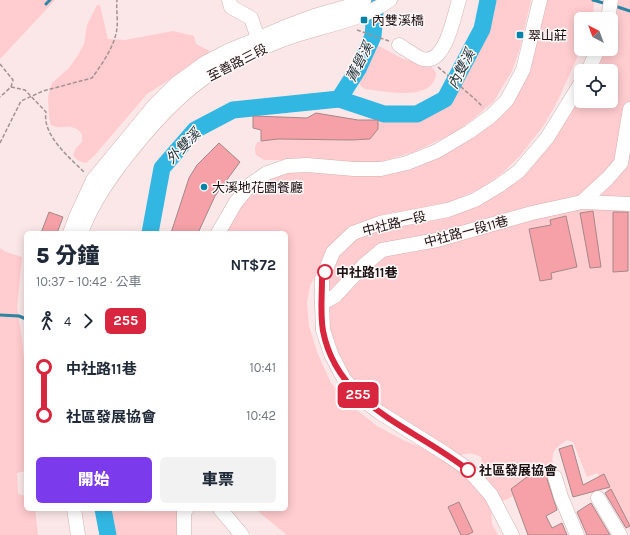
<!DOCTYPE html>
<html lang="zh-TW">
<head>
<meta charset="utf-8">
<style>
	:root { --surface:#fff; --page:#f2f2f3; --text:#1f2937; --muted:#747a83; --accent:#7c3aed }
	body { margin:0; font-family:Karla,"Noto Sans TC",sans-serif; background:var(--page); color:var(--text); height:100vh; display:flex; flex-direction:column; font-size:15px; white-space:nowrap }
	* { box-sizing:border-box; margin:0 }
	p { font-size:13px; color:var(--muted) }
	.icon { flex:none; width:22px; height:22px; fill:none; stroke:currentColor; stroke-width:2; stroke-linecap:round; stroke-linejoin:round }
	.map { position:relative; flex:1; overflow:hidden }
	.panel { position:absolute; left:24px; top:231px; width:264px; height:280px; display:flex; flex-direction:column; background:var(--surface); border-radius:6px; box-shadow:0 2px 10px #0003 }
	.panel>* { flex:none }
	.badge { padding:0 8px; border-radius:6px; font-size:14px; line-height:26px }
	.needle { width:26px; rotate:319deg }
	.buttons { position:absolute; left:574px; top:12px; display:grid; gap:8px }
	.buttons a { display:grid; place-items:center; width:44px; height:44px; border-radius:6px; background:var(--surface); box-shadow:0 2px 10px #0003; font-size:20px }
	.map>.badge { position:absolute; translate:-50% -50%; box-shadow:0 0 0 2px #fff }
	.legs { display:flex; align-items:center; gap:6px; height:44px; padding:0 12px; font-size:13px }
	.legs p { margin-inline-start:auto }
	.headline { display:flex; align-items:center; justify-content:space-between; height:68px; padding:0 12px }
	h1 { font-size:22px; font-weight:800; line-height:30px }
	.action { display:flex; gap:8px; margin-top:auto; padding:8px 12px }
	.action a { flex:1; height:46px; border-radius:6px; background:var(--accent); color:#fff; font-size:16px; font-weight:800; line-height:46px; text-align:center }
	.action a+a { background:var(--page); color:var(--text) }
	ul { padding:0 12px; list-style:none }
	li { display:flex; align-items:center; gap:14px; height:48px; font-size:15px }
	li i { display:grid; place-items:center; width:6px; height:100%; margin:0 5px; background:currentColor }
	li i::after { content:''; width:10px; height:10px; margin:-5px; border:3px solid; border-radius:50%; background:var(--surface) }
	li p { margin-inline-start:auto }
	li:first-child i { background:linear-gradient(#0000 50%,currentColor 0) }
	li:last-child i { background:linear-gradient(currentColor 50%,#0000 0) }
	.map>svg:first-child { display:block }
	.green { fill:#ffcccf }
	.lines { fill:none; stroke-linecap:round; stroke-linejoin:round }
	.stream { stroke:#2b85a3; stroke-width:3 }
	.river { stroke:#32b7e2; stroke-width:17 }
	.building { fill:#f5a1a7; stroke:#a58789 }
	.minor-casing { stroke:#d2b2b3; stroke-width:15 }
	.path { stroke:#a39293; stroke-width:1.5; stroke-dasharray:4 2; stroke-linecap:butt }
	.minor { stroke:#fff; stroke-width:14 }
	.line-1-casing { stroke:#fff; stroke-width:9 }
	.line-1 { stroke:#d7263d; stroke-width:6 }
	.poi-dot { fill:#0084a7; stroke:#fff8f8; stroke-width:1.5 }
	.stop-1-dot { fill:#fff; stroke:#d7263d; stroke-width:2 }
	.labels { text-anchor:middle; stroke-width:3; stroke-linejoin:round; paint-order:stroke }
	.poi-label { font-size:13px; fill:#1b1011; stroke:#fff8f8; text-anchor:start }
	.street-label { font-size:13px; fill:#1b1011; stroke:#fff8f8 }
	.stop-label { font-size:13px; font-weight:bold; fill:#1b1011; stroke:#fff8f8; text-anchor:start }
	.water-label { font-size:14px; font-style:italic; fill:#1e333b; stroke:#fff8f8 }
</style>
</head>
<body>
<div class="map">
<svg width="630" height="535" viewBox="0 0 630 535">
	<rect width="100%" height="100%" fill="#fbe7e8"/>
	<g class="green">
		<polygon points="0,0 55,0 0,59"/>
		<path d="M496,0H531L520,48L512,71L494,101L472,120L452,134L414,152L379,162L352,164L287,160H264L256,155C255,151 254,147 257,143C266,136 334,140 349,140C356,140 363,139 370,139L378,129V120L389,117L404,118L418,115L431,112L444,105L455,91L488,25Z"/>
		<polygon points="544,0 594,0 593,19 581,19 581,49 558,100 544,125 520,156 500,175 479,189 455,200 428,209 375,221 323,261 310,286 307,302 309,326 317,352 331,383 353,407 377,426 405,441 429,450 460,469 491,506 492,524 498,535 287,535 255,509 286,509 286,233 225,233 241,205 254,187 268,177 290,169 380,173 500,114"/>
		<path d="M615,0H630V530L597,473L587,477L573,442L567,440C554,449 551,451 553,467L545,476L506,500L500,501L487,483L484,475L481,457C472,452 467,453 458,456L392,416L352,383L329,337L328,280L340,251L354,239L501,189L581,92V101H611V71H593L604,49H611C611,32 614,17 615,0Z"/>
		<path d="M97,5H100L108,39L125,40L173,31L194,36L196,44L210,51L205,57L147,94L94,156L86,163C80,162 76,160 73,155L76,148L82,142V134C71,121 62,131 51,125L49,117L48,97L52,83L69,68L78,55L84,44L87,25Z"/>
		<path d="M373,45H377L403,59L431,66L436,73C434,103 384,91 365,89C360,86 358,83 358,78Z"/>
		<polygon points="0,248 6,252 22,257 17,307 22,339 26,380 26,471 17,473 18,494 26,496 26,509 35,509 38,535 0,535"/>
		<polygon points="112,509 179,509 180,535 116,535"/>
	</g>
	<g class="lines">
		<g class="stream">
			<polyline points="593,0 607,4"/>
			<polyline points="46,4 50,0"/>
			<polyline points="615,6 630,11"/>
			<polyline points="0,315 19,316 26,319"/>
		</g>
		<g class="river">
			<polyline points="339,99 358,69 373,36 376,0"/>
			<polyline points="150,233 162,168 195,130 233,110 339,99 384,114 417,114 445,99 482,29 488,0"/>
			<polyline points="103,509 108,535"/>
		</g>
	</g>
	<g class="building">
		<polygon points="316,113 358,120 378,120 378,129 370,139 351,140 278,139 261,141 261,130 253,128 253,116 307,118"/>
		<polygon points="219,143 240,162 215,196 198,233 171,233 189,178 197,165"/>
		<polygon points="593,211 601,267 590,268 580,213"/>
		<polygon points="49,212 63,217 57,233 41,233"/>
		<polygon points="613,212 628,212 628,271 613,272"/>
		<polygon points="566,216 577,267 551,273 552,279 540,281 529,229 551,225 550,220"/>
		<polygon points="572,445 583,485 604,474 610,487 573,497 559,449"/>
		<polygon points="546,465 548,473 547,479 557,510 546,516 552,528 562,523 567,535 528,535 511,489 527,477"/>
		<polygon points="611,489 630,526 626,528 605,493"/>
		<polygon points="459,502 473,532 467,535 461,535 448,507"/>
		<polygon points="591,503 610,535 587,535 577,512"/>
	</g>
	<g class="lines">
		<defs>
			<g id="minor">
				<polyline points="229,0 231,7 251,18 258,38"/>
				<polyline points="608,19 611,0"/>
				<path d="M399,45C404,48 418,58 423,59C446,65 454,15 459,0"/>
				<polyline points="588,71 598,49"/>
				<polyline points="582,202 608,178 621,163 630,109"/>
				<polyline points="70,233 76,217 93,180 154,106 176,84 205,63 228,51 290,25 314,16 346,7 364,0"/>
				<path d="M81,233C90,208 104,187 120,165C147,130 176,96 214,71C220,67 228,64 235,61C252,53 268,45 285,39C319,26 359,22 390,0"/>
				<polyline points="218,233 236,202 251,184 267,173 287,166 307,165 354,169 381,169 407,163 437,151 469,132 491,116 507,100 523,70 540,0"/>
				<polyline points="322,303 335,296 364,265 382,250 437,240 532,213 582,202 630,204"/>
				<polyline points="555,477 561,497 577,535"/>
				<polyline points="598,498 620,535"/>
				<polyline points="74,509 78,535"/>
				<polyline points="220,509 242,535"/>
				<polyline points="184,535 184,511 187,509"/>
				<polyline points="512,535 491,495 468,469 446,454 379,412 363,400 344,379 331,354 323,330 322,303 322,279 333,252 353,233 380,223 448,210 475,200 500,185 519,171 547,138 581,83"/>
			</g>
		</defs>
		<use href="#minor" class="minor-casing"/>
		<g class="path">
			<polyline points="357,30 389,41"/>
			<polyline points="0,64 13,80 11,87 0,97"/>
			<polyline points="438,67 476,100 483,107"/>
			<path d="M11,87L25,90L46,112C42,135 69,157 84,172"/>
			<path d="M0,143L21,101L43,91L92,78C102,64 115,46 117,28C118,19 116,9 117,0"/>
		</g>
		<use href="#minor" class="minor"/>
	</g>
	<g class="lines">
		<defs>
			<path id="line-1" d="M325,272L322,279C322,296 320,314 323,331C338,407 414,427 468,470"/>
		</defs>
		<use href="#line-1" class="line-1-casing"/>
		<use href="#line-1" class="line-1"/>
	</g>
	<g class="poi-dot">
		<rect x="360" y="16" width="8" height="8" rx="2"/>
		<rect x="516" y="31" width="8" height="8" rx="2"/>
		<circle cx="204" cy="187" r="4"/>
	</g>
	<g class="stop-1-dot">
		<circle cx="325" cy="272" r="7"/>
		<circle cx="468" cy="470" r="7"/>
	</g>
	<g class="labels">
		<g class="poi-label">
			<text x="372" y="25">內雙溪橋</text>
			<text x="528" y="40">翠山莊</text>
			<text x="212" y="192">大溪地花園餐廳</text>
		</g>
		<g class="street-label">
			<text transform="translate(237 62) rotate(-27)" y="5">至善路三段</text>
			<text transform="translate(394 223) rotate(-14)" y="5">中社路一段</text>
			<text transform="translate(466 231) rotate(-15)" y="5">中社路一段11巷</text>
		</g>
		<g class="stop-label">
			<text x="336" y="277">中社路11巷</text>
			<text x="479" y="475">社區發展協會</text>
		</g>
		<g class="water-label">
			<text transform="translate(359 62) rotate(-63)" y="5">菁礐溪</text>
			<text transform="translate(461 69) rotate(-63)" y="5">內雙溪</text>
			<text transform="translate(183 146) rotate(-46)" y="5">外雙溪</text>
		</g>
	</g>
</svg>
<div class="buttons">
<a><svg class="needle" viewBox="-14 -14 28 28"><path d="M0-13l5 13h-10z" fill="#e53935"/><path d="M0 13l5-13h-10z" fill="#747a83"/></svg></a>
<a><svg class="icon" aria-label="locate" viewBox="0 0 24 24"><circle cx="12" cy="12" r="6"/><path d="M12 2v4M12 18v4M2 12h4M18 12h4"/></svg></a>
</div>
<b class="badge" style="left:358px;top:395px;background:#d7263d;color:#fff">255</b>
<section class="panel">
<div class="headline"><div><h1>5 分鐘</h1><p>10:37 – 10:42 · 公車</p></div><b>NT$72</b></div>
<div class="legs"><svg class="icon" aria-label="walk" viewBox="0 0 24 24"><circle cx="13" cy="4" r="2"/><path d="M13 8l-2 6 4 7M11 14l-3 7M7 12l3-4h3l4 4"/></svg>4<svg class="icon" aria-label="forward" viewBox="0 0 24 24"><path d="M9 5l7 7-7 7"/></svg><b class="badge" style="background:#d7263d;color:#fff">255</b></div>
<ul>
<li><i style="color:#d7263d"></i><b>中社路11巷</b><p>10:41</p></li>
<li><i style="color:#d7263d"></i><b>社區發展協會</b><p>10:42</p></li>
</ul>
<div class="action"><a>開始</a><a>車票</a></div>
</section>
</div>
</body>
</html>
